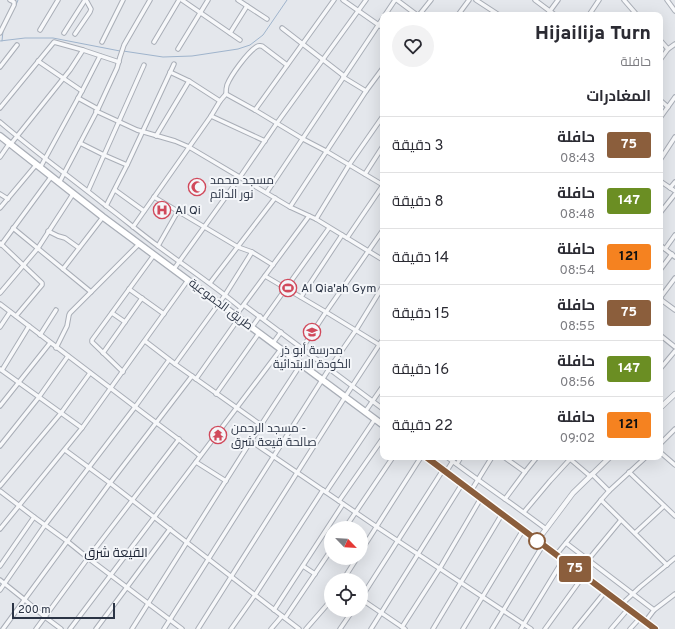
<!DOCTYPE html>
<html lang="ar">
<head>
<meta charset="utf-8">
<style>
	:root { --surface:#fff; --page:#f2f2f3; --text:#2b2b33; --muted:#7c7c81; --line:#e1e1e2 }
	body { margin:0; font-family:Overpass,Cairo,sans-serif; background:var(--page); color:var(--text); direction:rtl; height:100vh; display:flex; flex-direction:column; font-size:15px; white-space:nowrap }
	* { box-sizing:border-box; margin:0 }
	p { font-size:13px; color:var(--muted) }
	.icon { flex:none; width:22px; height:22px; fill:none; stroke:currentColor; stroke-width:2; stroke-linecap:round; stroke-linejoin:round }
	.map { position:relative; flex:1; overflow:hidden; direction:ltr }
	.details { position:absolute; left:380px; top:12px; width:283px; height:448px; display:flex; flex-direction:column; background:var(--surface); border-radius:8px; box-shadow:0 4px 16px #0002; direction:rtl }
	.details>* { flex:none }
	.badge { padding:0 8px; border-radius:3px; font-size:14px; line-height:26px }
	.needle { width:26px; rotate:115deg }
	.fabs { position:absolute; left:324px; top:521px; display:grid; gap:8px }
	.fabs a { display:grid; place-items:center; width:44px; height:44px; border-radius:50%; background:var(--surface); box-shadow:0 4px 16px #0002; font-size:20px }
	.scale { position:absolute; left:12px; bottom:10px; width:103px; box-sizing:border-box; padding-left:4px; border:2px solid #2b3445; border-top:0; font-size:11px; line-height:14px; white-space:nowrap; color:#2b3445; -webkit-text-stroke:3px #f4f6f9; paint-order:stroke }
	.map>.badge { position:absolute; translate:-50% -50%; box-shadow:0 0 0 2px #fff }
	h2 { padding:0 12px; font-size:15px; line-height:36px }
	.round { display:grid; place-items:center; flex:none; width:42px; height:42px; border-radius:21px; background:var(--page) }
	.overview { display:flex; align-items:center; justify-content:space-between; height:68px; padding:0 12px }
	h1 { font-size:19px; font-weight:800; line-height:30px }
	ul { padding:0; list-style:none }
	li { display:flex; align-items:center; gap:12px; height:56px; padding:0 12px; border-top:1px solid var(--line) }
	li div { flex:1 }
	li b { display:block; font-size:15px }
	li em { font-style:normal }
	li .badge { min-width:44px; font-weight:700; text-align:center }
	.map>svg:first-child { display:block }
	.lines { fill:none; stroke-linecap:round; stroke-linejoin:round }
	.stream { stroke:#9fb4cc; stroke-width:1 }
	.minor-casing { stroke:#a9aeb7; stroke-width:5.5 }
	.tertiary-casing { stroke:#a9aeb7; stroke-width:6 }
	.secondary-casing { stroke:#a9aeb7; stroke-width:8 }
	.minor { stroke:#f7f8fa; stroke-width:3.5 }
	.tertiary { stroke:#f7f8fa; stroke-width:4.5 }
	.secondary { stroke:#fff; stroke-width:5.5 }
	.line-casing { stroke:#fff; stroke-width:9 }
	.line { stroke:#8b5e3c; stroke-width:6 }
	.stop-dot { fill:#fff; stroke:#8b5e3c; stroke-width:2 }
	.labels { text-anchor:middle; stroke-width:4; stroke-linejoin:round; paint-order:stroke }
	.poi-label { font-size:12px; fill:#2b3445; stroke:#f4f6f9; text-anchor:start }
	.street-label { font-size:12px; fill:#2b3445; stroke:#f4f6f9 }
	.neighbourhood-label { font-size:13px; fill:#1d2536; stroke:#f4f6f9 }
</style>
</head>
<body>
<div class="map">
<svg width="675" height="629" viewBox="0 0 675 629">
	<rect width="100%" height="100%" fill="#e4e7ec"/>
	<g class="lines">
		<g class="stream">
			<polyline points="16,5 18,0"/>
			<polyline points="0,41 25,38 53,38 120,51"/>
			<polyline points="2,41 3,31"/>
			<polyline points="123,51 163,57 192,56 238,49 250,45 263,35 287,0"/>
		</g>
		<defs>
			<g id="minor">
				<polyline points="182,0 240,40"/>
				<polyline points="238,0 267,19"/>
				<polyline points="343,0 383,28"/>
				<polyline points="397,0 417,15"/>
				<polyline points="476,0 499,15"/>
				<polyline points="535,0 555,15"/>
				<polyline points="624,0 637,15"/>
				<polyline points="667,0 675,11"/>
				<polyline points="385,15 395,0"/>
				<polyline points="419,15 431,0"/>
				<polyline points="458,15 469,0"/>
				<polyline points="547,15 558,0"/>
				<polyline points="589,15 599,0"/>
				<polyline points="282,28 344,76"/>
				<polyline points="40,30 58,0"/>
				<polyline points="0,33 14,5 14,2 10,0"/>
				<polyline points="64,33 85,0"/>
				<polyline points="230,33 247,6"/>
				<polyline points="75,34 90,12 91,9 86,0"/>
				<polyline points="660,40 668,49"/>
				<polyline points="102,42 123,0"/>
				<polyline points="154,42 179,0"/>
				<polyline points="178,49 208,0"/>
				<polyline points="660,60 668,49 675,44"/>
				<polyline points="38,61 82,91"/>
				<polyline points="0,67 17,45"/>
				<polyline points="170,72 189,81 220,101"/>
				<polyline points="343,77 366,91"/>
				<polyline points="226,94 255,110 303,139 326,151 383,185"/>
				<polyline points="78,98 98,109"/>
				<polyline points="660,100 668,107"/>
				<polyline points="0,108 54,42 83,50 119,62"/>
				<polyline points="255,110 334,0"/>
				<polyline points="96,111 137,130 175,141 189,147 290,207 316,219 383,260"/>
				<polyline points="211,116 265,141"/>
				<polyline points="660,118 675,97"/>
				<path d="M0,122C34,151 70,177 105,205C123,218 140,233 158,246C186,267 215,286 241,308"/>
				<polyline points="156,136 189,81"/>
				<polyline points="80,143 104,155 127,165"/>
				<polyline points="10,145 70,70 83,50"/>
				<polyline points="0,157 9,144"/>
				<polyline points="660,160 675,137"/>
				<polyline points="40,168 82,91 100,56"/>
				<polyline points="365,174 383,146"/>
				<polyline points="660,181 675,191"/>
				<polyline points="59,183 98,109 117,68 120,57 124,45 150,0"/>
				<polyline points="670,188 675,182"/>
				<polyline points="115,190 144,211"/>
				<path d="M88,191C107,149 125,107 144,65"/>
				<polyline points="267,192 383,18"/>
				<polyline points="0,194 8,199"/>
				<polyline points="154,197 238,247 252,252 273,265"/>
				<polyline points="106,206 127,165 174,64"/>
				<polyline points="290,207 366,91 383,68"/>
				<polyline points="0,208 36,165"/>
				<polyline points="660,213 675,194"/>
				<polyline points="316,219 349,165 383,116"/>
				<path d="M133,227L211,116L220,101L226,94C226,91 226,88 227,85C231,75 247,53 256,47C259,45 259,46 262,46L287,65"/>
				<polyline points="13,228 91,292"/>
				<polyline points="48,231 58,236 65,238 79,248"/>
				<polyline points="347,238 383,185"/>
				<polyline points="0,243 42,283 42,285 16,316"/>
				<polyline points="1,245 51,177"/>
				<polyline points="660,245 675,257"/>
				<polyline points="158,246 178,211"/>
				<polyline points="665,249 675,235"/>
				<polyline points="63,269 103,217"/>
				<polyline points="174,269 240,177 277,123 366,0"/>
				<polyline points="660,270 672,254"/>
				<polyline points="265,276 326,312 383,347"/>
				<polyline points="210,283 275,198"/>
				<polyline points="129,289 164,314"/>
				<polyline points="0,293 38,248 73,194"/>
				<polyline points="301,297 342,235"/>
				<polyline points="660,298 675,278"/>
				<polyline points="660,299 675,310"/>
				<path d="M0,304C45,338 89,372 134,406C156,423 179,439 200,456"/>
				<polyline points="244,305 383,409"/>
				<polyline points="112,313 125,322"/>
				<polyline points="236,315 309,216"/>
				<polyline points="264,319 329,228"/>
				<polyline points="0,327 10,312"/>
				<polyline points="252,327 260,316"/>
				<polyline points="40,335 56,310"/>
				<polyline points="660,335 675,347"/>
				<polyline points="145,341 175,364 261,425"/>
				<polyline points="273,343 281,332"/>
				<polyline points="56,348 67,326 69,315 70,313 139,244"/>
				<polyline points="103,353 142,298"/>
				<polyline points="295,359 326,312 383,230"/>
				<polyline points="175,364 225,295 252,252"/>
				<polyline points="0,369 82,428"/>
				<polyline points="660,369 675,351"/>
				<polyline points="2,370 29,326"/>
				<polyline points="123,372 92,342 92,340 154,255"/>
				<polyline points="196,379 239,318"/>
				<polyline points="216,394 259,333"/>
				<polyline points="0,406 50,343"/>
				<polyline points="365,412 383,386"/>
				<polyline points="251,441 377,527 531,629"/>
				<polyline points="660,444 675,429"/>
				<polyline points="0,446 39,397 68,356"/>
				<polyline points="65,450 110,483 299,629"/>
				<polyline points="660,452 675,465"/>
				<path d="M447,457C480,482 513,504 546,529"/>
				<polyline points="504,457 525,472"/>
				<polyline points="570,459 590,476"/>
				<polyline points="196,462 226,481"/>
				<polyline points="457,464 461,457"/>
				<polyline points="446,472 453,461"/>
				<polyline points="629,472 675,516"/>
				<polyline points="592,474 609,491"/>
				<polyline points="0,486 61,413 90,373"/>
				<polyline points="0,491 34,517 67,541 88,558 182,629"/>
				<polyline points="471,491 492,457"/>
				<polyline points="326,492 375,419"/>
				<polyline points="505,499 525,472 537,457"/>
				<polyline points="601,500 667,565"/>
				<polyline points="339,501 383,438"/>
				<polyline points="524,512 550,481 572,457"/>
				<polyline points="345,528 393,457"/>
				<polyline points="0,529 82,428 188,280"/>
				<polyline points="635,533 664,506"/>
				<polyline points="566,543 654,610"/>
				<polyline points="361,551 421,457"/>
				<polyline points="556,555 601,500 609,491 646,457"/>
				<polyline points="349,558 354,562"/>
				<polyline points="588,560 621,520"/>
				<polyline points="0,566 34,517"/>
				<polyline points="303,566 315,574"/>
				<polyline points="0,580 25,600 45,617 61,629"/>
				<polyline points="343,580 357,558"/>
				<polyline points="0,590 45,525 135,407 169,360"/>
				<polyline points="361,598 443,470"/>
				<polyline points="361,599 405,629"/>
				<polyline points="622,604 640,587 675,558"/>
				<polyline points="274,610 343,504"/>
				<polyline points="285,618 331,550"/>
				<polyline points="645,622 654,610 675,594"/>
				<polyline points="402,627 440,568 481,498"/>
				<polyline points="3,629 110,483 192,376"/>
				<polyline points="36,629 88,558 179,439"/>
				<polyline points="70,629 281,349"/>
				<polyline points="96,629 170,529"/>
				<polyline points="132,629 261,425 301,364"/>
				<polyline points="164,629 329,369 356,330 383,286"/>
				<polyline points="198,629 345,397 383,339"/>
				<polyline points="231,629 255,595 323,490"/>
				<polyline points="271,629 282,616"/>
				<polyline points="306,629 326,606 331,599"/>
				<polyline points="340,629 353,610"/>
				<polyline points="371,629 462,484"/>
				<polyline points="433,629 502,514"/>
				<polyline points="463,629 523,530"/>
				<polyline points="492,629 543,545"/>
				<polyline points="521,629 563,560"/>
				<polyline points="545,629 592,564"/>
				<polyline points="575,629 605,592"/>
				<polyline points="611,629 628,609"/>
				<polyline points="630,629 640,618"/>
			</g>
			<g id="tertiary">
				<polyline points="660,408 675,394"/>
				<polyline points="537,541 573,493 610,457"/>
			</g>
			<g id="secondary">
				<polyline points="0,136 103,217 383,425"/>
				<polyline points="426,457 655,629"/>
			</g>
		</defs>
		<use href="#minor" class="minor-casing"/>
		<use href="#tertiary" class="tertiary-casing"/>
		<use href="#secondary" class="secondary-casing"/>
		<use href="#minor" class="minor"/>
		<use href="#tertiary" class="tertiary"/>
		<use href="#secondary" class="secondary"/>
	</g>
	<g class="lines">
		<defs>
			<polyline id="line" points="426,457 655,629"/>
		</defs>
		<use href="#line" class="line-casing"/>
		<use href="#line" class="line"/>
	</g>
	<defs>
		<symbol id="mosque-ring" viewBox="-11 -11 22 22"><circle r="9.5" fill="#f4f6f9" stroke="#d1495b" stroke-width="1.5"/><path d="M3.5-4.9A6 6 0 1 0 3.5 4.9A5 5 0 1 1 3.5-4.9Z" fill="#d1495b"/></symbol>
		<symbol id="hospital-ring" viewBox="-11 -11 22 22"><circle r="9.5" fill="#f4f6f9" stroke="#d1495b" stroke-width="1.5"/><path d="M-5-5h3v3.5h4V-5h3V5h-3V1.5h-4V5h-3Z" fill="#d1495b"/></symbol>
		<symbol id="stadium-ring" viewBox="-11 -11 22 22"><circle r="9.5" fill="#f4f6f9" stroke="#d1495b" stroke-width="1.5"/><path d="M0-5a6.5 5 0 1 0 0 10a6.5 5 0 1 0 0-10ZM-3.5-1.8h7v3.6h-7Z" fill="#d1495b"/></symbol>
		<symbol id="school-ring" viewBox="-11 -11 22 22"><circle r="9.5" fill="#f4f6f9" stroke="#d1495b" stroke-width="1.5"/><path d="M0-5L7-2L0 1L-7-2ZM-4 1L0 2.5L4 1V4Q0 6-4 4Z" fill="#d1495b"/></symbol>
		<symbol id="temple-ring" viewBox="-11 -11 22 22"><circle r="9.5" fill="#f4f6f9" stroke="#d1495b" stroke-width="1.5"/><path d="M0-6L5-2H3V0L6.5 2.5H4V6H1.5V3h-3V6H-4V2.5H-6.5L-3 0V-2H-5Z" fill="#d1495b"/></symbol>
	</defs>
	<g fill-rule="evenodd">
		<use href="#mosque-ring" x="187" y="177" width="20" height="20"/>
		<use href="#hospital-ring" x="152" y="200" width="20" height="20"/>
		<use href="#stadium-ring" x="278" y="278" width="20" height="20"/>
		<use href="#school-ring" x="302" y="322" width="20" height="20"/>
		<use href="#temple-ring" x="208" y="425" width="20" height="20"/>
	</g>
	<circle class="stop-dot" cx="537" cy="541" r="8"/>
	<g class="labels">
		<g class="poi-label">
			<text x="210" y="184">مسجد محمد<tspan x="210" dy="14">نور الدائم</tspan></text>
			<text x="175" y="214">Al Qi</text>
			<text x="301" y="292">Al Qia'ah Gym</text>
			<text x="312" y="354" text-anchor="middle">مدرسة أبو ذر<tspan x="312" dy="14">الكودة الابتدائية</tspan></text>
			<text x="231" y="432">مسجد الرحمن -<tspan x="231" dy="14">صالحة قيعة شرق</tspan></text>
		</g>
		<g class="street-label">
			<text transform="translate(221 304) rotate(37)" y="4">طريق الجموعية</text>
		</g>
		<g class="neighbourhood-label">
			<text x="116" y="557">القيعة شرق</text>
		</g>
	</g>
</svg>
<div class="fabs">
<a><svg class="needle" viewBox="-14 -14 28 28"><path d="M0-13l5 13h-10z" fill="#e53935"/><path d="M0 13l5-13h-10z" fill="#7c7c81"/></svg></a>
<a><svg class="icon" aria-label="locate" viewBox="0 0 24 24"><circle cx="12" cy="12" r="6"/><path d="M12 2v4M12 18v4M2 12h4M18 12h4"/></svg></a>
</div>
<div class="scale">200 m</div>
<b class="badge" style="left:575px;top:569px;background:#8b5e3c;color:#fff">75</b>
<section class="details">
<div class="overview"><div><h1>Hijailija Turn</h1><p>حافلة</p></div><a class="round"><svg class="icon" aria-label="heart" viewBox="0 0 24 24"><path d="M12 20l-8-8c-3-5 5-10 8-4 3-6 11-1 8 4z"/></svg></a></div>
<h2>المغادرات</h2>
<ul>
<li><span class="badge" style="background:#8b5e3c;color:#fff">75</span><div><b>حافلة</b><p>08:43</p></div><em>3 دقيقة</em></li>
<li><span class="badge" style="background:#6b8e23;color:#fff">147</span><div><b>حافلة</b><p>08:48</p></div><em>8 دقيقة</em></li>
<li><span class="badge" style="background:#f58220;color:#111">121</span><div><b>حافلة</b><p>08:54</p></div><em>14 دقيقة</em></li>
<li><span class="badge" style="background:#8b5e3c;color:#fff">75</span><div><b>حافلة</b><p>08:55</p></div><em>15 دقيقة</em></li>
<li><span class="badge" style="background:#6b8e23;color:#fff">147</span><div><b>حافلة</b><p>08:56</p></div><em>16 دقيقة</em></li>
<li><span class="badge" style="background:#f58220;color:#111">121</span><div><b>حافلة</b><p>09:02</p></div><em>22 دقيقة</em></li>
</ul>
</section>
</div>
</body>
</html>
